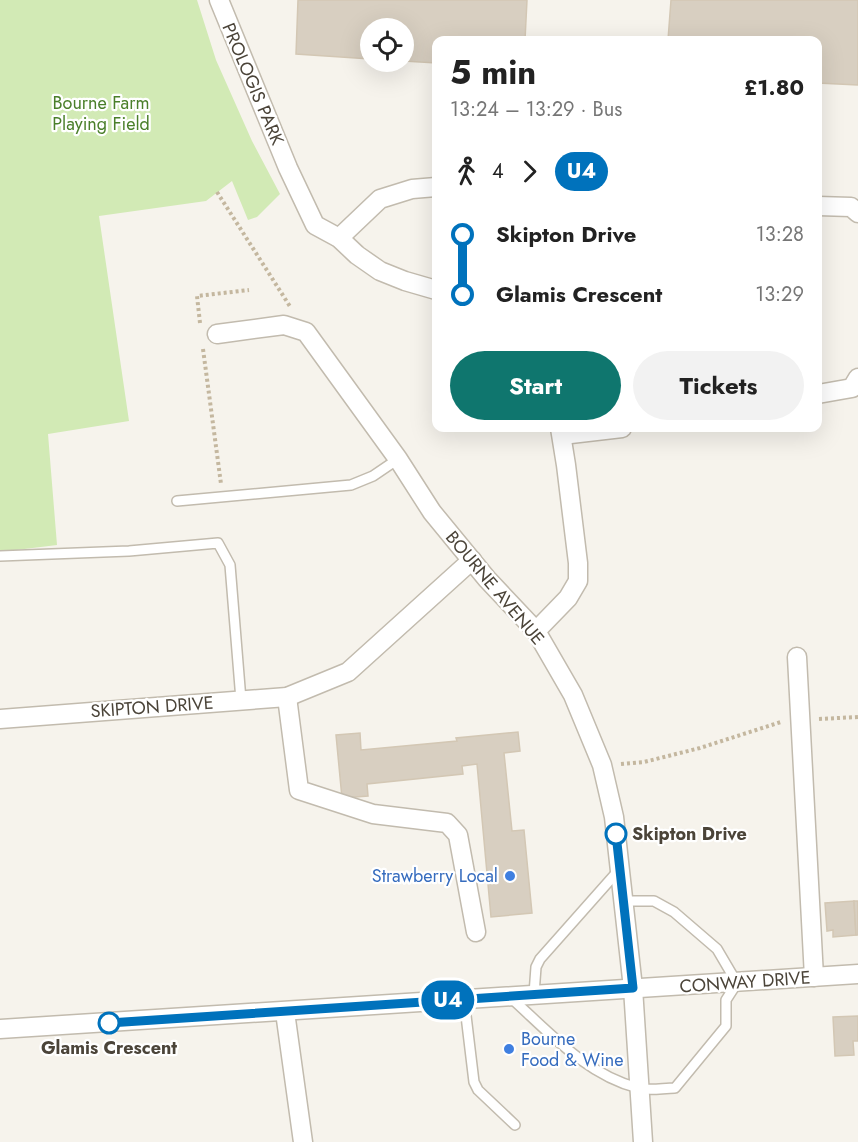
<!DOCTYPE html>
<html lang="en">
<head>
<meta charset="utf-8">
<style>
	:root { --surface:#fff; --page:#f2f2f2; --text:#222; --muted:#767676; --accent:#0f766e }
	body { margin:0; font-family:Jost,sans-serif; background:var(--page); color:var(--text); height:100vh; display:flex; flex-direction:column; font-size:22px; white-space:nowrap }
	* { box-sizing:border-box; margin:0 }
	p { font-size:20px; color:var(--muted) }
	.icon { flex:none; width:33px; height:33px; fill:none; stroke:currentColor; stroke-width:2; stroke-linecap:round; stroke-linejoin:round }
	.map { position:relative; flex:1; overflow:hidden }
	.panel { position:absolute; left:432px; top:36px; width:390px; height:396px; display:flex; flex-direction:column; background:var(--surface); border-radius:12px; box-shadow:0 6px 24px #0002 }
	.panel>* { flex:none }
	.badge { padding:0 12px; border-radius:20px; font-size:21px; line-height:39px }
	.buttons { position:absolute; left:360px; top:18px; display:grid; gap:12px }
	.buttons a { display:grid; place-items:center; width:54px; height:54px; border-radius:50%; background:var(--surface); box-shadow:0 6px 24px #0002; font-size:30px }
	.map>.badge { position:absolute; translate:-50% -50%; box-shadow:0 0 0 3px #fff }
	.legs { display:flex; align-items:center; gap:9px; height:66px; padding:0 18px; font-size:20px }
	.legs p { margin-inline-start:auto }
	.overview { display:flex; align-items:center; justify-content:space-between; height:102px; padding:0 18px }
	h1 { font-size:33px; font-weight:700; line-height:45px }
	.primary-button { display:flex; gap:12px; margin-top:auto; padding:12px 18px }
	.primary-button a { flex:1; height:69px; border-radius:36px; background:var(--accent); color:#fff; font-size:24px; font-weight:700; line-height:69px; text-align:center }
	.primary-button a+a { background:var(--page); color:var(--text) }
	ul { padding:0 18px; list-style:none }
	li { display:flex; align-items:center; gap:21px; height:60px; font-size:22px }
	li i { display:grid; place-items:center; width:9px; height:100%; margin:0 8px; background:currentColor }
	li i::after { content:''; width:15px; height:15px; margin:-8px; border:4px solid; border-radius:50%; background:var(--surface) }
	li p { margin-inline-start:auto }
	li:first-child i { background:linear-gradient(#0000 50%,currentColor 0) }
	li:last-child i { background:linear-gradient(currentColor 50%,#0000 0) }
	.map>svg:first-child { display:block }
	.green { fill:#d2eab5 }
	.building { fill:#d8cfc1; stroke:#d3c7b4; stroke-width:1.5 }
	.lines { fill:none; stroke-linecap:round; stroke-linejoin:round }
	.lane-casing { stroke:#c2bbae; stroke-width:12 }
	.street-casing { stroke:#c2bbae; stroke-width:21 }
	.path { stroke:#c4b79f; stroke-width:4; stroke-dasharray:3 3; stroke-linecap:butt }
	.lane { stroke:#fff; stroke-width:9 }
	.street { stroke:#fff; stroke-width:18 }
	.line-1-casing { stroke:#fff; stroke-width:14 }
	.line-1 { stroke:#0072bc; stroke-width:9 }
	.stop-1-dot { fill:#fff; stroke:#0072bc; stroke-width:3 }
	.shop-dot { fill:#3f7fe0; stroke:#fff; stroke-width:2 }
	.labels { text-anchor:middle; stroke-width:4.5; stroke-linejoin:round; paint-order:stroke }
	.street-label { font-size:18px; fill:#4b4439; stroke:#fff }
	.park-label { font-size:18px; fill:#4a7f2a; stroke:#fff }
	.stop-label { font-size:18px; font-weight:bold; fill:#4b4439; stroke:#fff; text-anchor:start }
	.shop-label { font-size:18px; fill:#366cbe; stroke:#fff; text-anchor:end }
</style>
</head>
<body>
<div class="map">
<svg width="858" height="1142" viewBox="0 0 858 1142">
	<rect width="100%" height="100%" fill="#f6f3ec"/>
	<polygon class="green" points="0,0 197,0 216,60 252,141 280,194 257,217 248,220 232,181 206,201 99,216 129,421 48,434 57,545 0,552"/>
	<g class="building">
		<polygon points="298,0 527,0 525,40 436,40 436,63 404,61 404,28 370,28 370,59 296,54"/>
		<polygon points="671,0 858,0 858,85 818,83 818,40 668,40"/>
		<polygon points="518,732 520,751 504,753 512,831 524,830 532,913 491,917 477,764 462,766 463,774 367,784 368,796 342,798 336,735 360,733 361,750 457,741 456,738"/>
		<polygon points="854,901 856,935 833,937 833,930 827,931 825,903"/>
		<polygon points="854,901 858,901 858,935 856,935"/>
		<polygon points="858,1016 858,1041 853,1041 854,1055 835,1056 833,1017"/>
	</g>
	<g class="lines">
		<defs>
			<g id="lane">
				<polyline points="177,501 351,485 373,476 398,459"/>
				<polyline points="0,556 129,551 218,543 230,565 241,700"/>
				<polyline points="534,994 536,967 540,959 618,871"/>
				<path d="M510,997C548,1031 586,1075 638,1088C649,1091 663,1088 675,1088L726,1026V1000L737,983L717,949L674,912L654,901H625"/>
				<polyline points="464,999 474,1082 478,1090 515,1125"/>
			</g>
			<g id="street">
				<polyline points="219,0 288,168 315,225 339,238 357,255 380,271 405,281 436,290"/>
				<polyline points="818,206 851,207 858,213"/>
				<polyline points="339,238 380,199 412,189 436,187"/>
				<polyline points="217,334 284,325 306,332 398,459 432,512 487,579 536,631 573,695 602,765 614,817 633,988 643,1142"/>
				<polyline points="818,394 852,388 858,378"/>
				<polyline points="562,435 622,428"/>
				<polyline points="536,631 568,598 578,581 578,563 566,465 560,428"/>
				<polyline points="797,657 814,977"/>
				<polyline points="287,697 299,790 373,814 447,823 458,835 476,932"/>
				<polyline points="0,719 287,697 348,672 472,560"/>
				<polyline points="285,1012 303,1142"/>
				<polyline points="0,1029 858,974"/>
			</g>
		</defs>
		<use href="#lane" class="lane-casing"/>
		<use href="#street" class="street-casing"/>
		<g class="path">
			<polyline points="217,192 291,308"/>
			<polyline points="200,323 197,296 249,290"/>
			<polyline points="203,349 221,484"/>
			<polyline points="819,719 858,717"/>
			<polyline points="621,764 644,762 700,748 781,722"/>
		</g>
		<use href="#lane" class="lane"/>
		<use href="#street" class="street"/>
	</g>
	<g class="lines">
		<defs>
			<polyline id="line-1" points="109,1023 633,988 616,834"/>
		</defs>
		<use href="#line-1" class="line-1-casing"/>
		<use href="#line-1" class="line-1"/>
	</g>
	<g class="stop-1-dot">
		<circle cx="616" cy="834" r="10"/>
		<circle cx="109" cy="1023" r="10"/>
	</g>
	<g class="shop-dot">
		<circle cx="510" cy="876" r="6"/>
		<circle cx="509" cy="1049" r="6"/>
	</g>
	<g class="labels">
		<g class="street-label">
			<text transform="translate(253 84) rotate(67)" y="6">PROLOGIS PARK</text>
			<text transform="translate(495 588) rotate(50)" y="6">BOURNE AVENUE</text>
			<text transform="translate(152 707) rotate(-4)" y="6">SKIPTON DRIVE</text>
			<text transform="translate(745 982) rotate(-4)" y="6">CONWAY DRIVE</text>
		</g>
		<g class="park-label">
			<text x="101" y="109">Bourne Farm<tspan x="101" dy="21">Playing Field</tspan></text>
		</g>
		<g class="stop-label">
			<text x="632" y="840">Skipton Drive</text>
			<text x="109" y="1054" text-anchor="middle">Glamis Crescent</text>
		</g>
		<g class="shop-label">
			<text x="498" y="882">Strawberry Local</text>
			<text x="521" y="1045" text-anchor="start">Bourne<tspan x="521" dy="21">Food &amp; Wine</tspan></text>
		</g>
	</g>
</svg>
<div class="buttons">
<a><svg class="icon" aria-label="locate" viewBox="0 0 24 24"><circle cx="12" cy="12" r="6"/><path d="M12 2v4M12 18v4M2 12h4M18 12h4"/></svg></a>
</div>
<b class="badge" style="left:448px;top:1000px;background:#0072bc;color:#fff">U4</b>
<section class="panel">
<div class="overview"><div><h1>5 min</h1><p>13:24 – 13:29 · Bus</p></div><b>£1.80</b></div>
<div class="legs"><svg class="icon" aria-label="walk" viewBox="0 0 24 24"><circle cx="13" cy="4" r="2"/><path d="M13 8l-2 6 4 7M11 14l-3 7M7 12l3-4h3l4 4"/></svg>4<svg class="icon" aria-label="forward" viewBox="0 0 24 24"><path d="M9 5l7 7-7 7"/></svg><b class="badge" style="background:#0072bc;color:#fff">U4</b></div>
<ul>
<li><i style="color:#0072bc"></i><b>Skipton Drive</b><p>13:28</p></li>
<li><i style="color:#0072bc"></i><b>Glamis Crescent</b><p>13:29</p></li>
</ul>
<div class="primary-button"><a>Start</a><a>Tickets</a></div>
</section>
</div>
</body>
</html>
